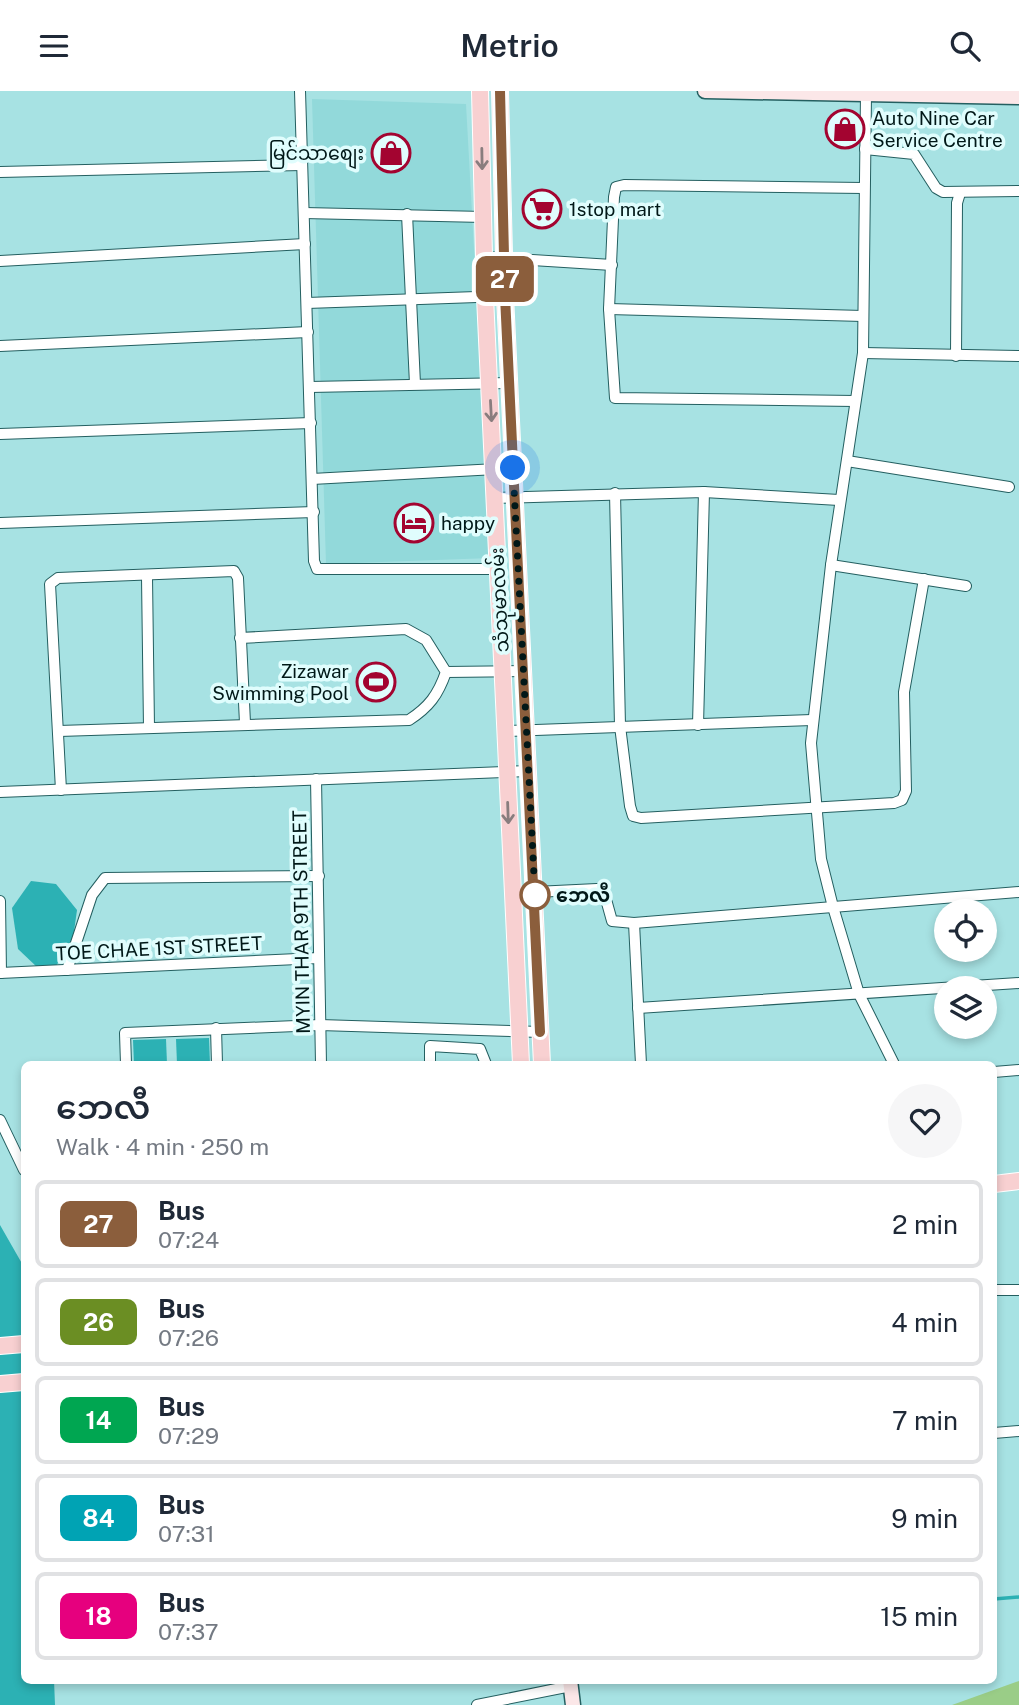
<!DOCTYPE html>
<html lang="en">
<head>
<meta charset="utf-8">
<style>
	:root { --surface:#fff; --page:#f6f6f7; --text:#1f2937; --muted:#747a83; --line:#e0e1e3 }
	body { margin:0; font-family:"Public Sans","Noto Sans Myanmar",sans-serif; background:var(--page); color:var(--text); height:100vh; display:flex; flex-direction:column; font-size:26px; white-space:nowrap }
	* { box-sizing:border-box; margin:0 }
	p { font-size:23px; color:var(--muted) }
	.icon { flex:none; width:38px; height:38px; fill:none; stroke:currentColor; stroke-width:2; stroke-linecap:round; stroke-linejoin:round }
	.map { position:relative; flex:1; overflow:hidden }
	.drawer { position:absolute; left:21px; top:970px; width:976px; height:623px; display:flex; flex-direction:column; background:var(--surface); border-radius:10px; box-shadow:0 4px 10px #0003 }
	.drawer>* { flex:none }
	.badge { padding:0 14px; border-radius:10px; font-size:24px; line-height:46px }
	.controls { position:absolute; left:934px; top:808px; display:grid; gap:14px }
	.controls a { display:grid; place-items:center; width:63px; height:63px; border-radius:50%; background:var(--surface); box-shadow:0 4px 10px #0003; font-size:35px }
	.you { position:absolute; width:35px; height:35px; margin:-18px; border:5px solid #fff; border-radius:50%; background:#1a73e8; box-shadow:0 0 0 10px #1a73e833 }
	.map>.badge { position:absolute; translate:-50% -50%; box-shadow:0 0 0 4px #fff }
	.round { display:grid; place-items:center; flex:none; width:74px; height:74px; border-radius:37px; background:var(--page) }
	.head { display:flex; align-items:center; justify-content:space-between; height:119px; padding:0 35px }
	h1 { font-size:33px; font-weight:600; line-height:52px }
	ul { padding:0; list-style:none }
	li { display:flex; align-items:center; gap:21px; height:88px; margin:0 14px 10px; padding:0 21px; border:4px solid var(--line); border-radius:10px }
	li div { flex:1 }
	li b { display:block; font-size:26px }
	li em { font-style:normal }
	li .badge { min-width:77px; font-weight:700; text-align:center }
	header { display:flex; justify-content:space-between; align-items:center; height:91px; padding:0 35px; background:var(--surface); font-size:32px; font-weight:600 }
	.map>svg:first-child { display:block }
	.built { fill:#92d9da }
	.green { fill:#9acd87 }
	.water { fill:#2cb1b4 }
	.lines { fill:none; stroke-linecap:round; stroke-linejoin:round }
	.stream { stroke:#2cb1b4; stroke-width:3.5 }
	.street-casing { stroke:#245f60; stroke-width:12 }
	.secondary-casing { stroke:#245f60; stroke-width:17 }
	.primary-casing { stroke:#fff; stroke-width:18 }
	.street { stroke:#fff; stroke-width:10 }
	.secondary { stroke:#fbe7e8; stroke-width:14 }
	.primary { stroke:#f8d0d1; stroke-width:16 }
	.oneway { stroke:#897d7e }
	.line-casing { stroke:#fff; stroke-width:16 }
	.line { stroke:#8b5e3c; stroke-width:10 }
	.walk { stroke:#011818; stroke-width:7; stroke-dasharray:0 12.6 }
	.stop-dot { fill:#fff; stroke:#8b5e3c; stroke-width:3.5 }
	.labels { text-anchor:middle; stroke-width:7; stroke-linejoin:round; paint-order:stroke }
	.poi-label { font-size:19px; fill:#011818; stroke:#e0fdfd; text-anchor:start }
	.street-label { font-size:19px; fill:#011818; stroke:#e0fdfd }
	.stop-label { font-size:19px; font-weight:bold; fill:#011818; stroke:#e0fdfd; text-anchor:start }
</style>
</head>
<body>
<header><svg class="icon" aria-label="menu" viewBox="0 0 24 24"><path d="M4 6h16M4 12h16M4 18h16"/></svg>Metrio<svg class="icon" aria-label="search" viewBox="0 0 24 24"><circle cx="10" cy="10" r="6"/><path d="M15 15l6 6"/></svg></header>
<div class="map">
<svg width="1019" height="1614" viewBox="0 0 1019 1614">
	<rect width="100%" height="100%" fill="#a7e2e3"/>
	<polygon class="built" points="312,8 466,13 491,467 326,473"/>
	<polygon class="green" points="1019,1590 1019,1614 952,1614"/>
	<g class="water">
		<polygon points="31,790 56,793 77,819 72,855 54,877 38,877 18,858 12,817"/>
		<polygon points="209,947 210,973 177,973 176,948"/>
		<polygon points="166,948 167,973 134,973 133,949"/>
		<polygon points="0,1134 24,1176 24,1589 54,1589 55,1614 0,1614"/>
	</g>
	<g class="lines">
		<polyline class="stream" points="994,1508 1019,1506"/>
		<defs>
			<g id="street">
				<polyline points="300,0 314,470 317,478 498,478"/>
				<polyline points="866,3 863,262 831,474 811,652 821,768 833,816 859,903 894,973"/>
				<polyline points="865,58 914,63 936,97 943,101 1019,100"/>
				<polyline points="0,81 302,74"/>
				<polyline points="304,122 484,126"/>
				<polyline points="407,123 415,293"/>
				<polyline points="485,166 612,174"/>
				<polyline points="0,170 305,153"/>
				<polyline points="307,212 505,205"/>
				<polyline points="609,218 863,225"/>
				<polyline points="0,255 308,241"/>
				<polyline points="863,262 1019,265"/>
				<polyline points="956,265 957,112 960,102"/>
				<polyline points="310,296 509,292"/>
				<polyline points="855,310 615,307 609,218 614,106 616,96 624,94 864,97"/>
				<polyline points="0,343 311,332"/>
				<polyline points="847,370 1009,396"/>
				<polyline points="312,388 514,377"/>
				<polyline points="615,402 620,635 630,715 633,725 641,727 894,712 902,709 906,700 904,601 924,488"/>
				<polyline points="495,407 704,401 839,409"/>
				<polyline points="0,432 314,421"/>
				<polyline points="831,474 966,495"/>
				<polyline points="147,486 149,637"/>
				<polyline points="446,581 523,580"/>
				<polyline points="698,634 704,401"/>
				<path d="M59,640L409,629C429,616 438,604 446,581L426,549L406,538L240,547"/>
				<polyline points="505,640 812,629"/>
				<polyline points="316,688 321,973"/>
				<polyline points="61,699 50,493 58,487 234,480 238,487 245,632"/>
				<polyline points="0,701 528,680"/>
				<polyline points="535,801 597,798 607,812 612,830 634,832 1019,801"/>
				<polyline points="0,810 1,882"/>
				<polyline points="634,832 641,973"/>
				<polyline points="67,879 92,804 105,787 319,785"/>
				<polyline points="0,882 319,867"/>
				<polyline points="638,917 1019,892"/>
				<polyline points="216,937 217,973"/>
				<polyline points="126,973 125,942 320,934 540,941"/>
				<polyline points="430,973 430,955 480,958 486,973"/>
				<polyline points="994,981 1019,979"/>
				<polyline points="0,1029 24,1079"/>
				<polyline points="994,1199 1019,1199"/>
				<polyline points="994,1342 1019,1340"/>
				<polyline points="477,1614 571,1595"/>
			</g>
			<g id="secondary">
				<polyline points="705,0 1019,6"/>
				<polyline points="570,1589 573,1614"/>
			</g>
			<g id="primary">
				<polyline points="480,0 485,206 521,973"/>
				<polyline points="500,0 505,205 542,973"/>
				<polyline points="994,1093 1019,1090"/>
				<polyline points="0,1255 24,1253"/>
				<polyline points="0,1293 24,1291"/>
			</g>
		</defs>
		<use href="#street" class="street-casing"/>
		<use href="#secondary" class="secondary-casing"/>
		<use href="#primary" class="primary-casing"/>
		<use href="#street" class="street"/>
		<use href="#secondary" class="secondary"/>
		<use href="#primary" class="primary"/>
	</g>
	<defs><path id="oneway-shaft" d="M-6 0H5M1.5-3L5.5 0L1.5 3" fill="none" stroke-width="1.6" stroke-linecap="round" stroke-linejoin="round" transform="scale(1.75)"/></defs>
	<g class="oneway">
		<use href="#oneway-shaft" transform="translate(482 68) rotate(89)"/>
		<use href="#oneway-shaft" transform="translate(491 320) rotate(87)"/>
		<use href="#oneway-shaft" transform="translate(508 722) rotate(88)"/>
	</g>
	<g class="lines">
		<defs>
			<polyline id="line" points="500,0 505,205 540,941"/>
		</defs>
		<use href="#line" class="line-casing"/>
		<use href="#line" class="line"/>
		<polyline class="walk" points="513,377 535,804"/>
	</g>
	<defs>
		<symbol id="shop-ring" viewBox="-11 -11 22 22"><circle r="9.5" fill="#e0fdfd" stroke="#a30430" stroke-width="1.5"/><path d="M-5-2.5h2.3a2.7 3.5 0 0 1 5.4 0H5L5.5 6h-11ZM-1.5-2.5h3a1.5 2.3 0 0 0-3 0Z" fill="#a30430"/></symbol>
		<symbol id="supermarket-ring" viewBox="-11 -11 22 22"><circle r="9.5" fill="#e0fdfd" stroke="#a30430" stroke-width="1.5"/><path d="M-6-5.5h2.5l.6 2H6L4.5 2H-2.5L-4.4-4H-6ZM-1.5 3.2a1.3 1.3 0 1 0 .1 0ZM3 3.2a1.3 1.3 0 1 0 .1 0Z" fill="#a30430"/></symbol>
		<symbol id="hotel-ring" viewBox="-11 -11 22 22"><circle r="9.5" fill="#e0fdfd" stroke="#a30430" stroke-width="1.5"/><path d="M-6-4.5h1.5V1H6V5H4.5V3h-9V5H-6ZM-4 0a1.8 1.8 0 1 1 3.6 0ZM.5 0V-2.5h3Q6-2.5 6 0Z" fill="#a30430"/></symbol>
		<symbol id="stadium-ring" viewBox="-11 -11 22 22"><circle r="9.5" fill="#e0fdfd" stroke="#a30430" stroke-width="1.5"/><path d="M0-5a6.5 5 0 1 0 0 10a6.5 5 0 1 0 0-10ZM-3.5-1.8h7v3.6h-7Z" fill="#a30430"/></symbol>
	</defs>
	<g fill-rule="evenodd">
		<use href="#shop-ring" x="823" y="16" width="44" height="44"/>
		<use href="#shop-ring" x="369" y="40" width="44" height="44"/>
		<use href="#supermarket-ring" x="520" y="96" width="44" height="44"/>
		<use href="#hotel-ring" x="392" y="410" width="44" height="44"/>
		<use href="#stadium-ring" x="354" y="569" width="44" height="44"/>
	</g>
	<circle class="stop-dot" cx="535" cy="804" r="14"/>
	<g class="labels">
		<g class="poi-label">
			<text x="872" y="34">Auto Nine Car<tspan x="872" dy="22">Service Centre</tspan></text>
			<text x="364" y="69" text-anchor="end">မြင်သာစျေး</text>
			<text x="569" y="125">1stop mart</text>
			<text x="441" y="439">happy</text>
			<text x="349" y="587" text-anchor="end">Zizawar<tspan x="349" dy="22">Swimming Pool</tspan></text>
		</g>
		<g class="street-label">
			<text transform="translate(499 509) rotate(-93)" y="7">သံသုမာလမ်း</text>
			<text transform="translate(301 831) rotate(-91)" y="7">MYIN THAR 9TH STREET</text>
			<text transform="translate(159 857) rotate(-3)" y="7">TOE CHAE 1ST STREET</text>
		</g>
		<g class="stop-label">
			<text x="556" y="811">ဘေလီ</text>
		</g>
	</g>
</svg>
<div class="controls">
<a><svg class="icon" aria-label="locate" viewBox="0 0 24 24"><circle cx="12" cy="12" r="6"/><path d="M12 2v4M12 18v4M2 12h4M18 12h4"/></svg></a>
<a><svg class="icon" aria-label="layers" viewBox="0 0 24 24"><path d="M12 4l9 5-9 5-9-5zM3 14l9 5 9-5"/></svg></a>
</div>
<div class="you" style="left:513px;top:377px"></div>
<b class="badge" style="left:505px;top:188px;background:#8b5e3c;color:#fff">27</b>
<section class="drawer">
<div class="head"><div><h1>ဘေလီ</h1><p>Walk · 4 min · 250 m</p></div><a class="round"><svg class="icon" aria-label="heart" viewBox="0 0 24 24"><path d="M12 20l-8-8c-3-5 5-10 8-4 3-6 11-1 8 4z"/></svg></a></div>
<ul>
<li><span class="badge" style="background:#8b5e3c;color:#fff">27</span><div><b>Bus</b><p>07:24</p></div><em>2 min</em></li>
<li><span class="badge" style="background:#6b8e23;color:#fff">26</span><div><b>Bus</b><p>07:26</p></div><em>4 min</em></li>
<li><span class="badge" style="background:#00a651;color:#fff">14</span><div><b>Bus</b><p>07:29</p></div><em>7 min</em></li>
<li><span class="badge" style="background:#00a3b4;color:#fff">84</span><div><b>Bus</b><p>07:31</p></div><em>9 min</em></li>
<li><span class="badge" style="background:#e6007e;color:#fff">18</span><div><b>Bus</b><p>07:37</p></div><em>15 min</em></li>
</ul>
</section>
</div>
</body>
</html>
